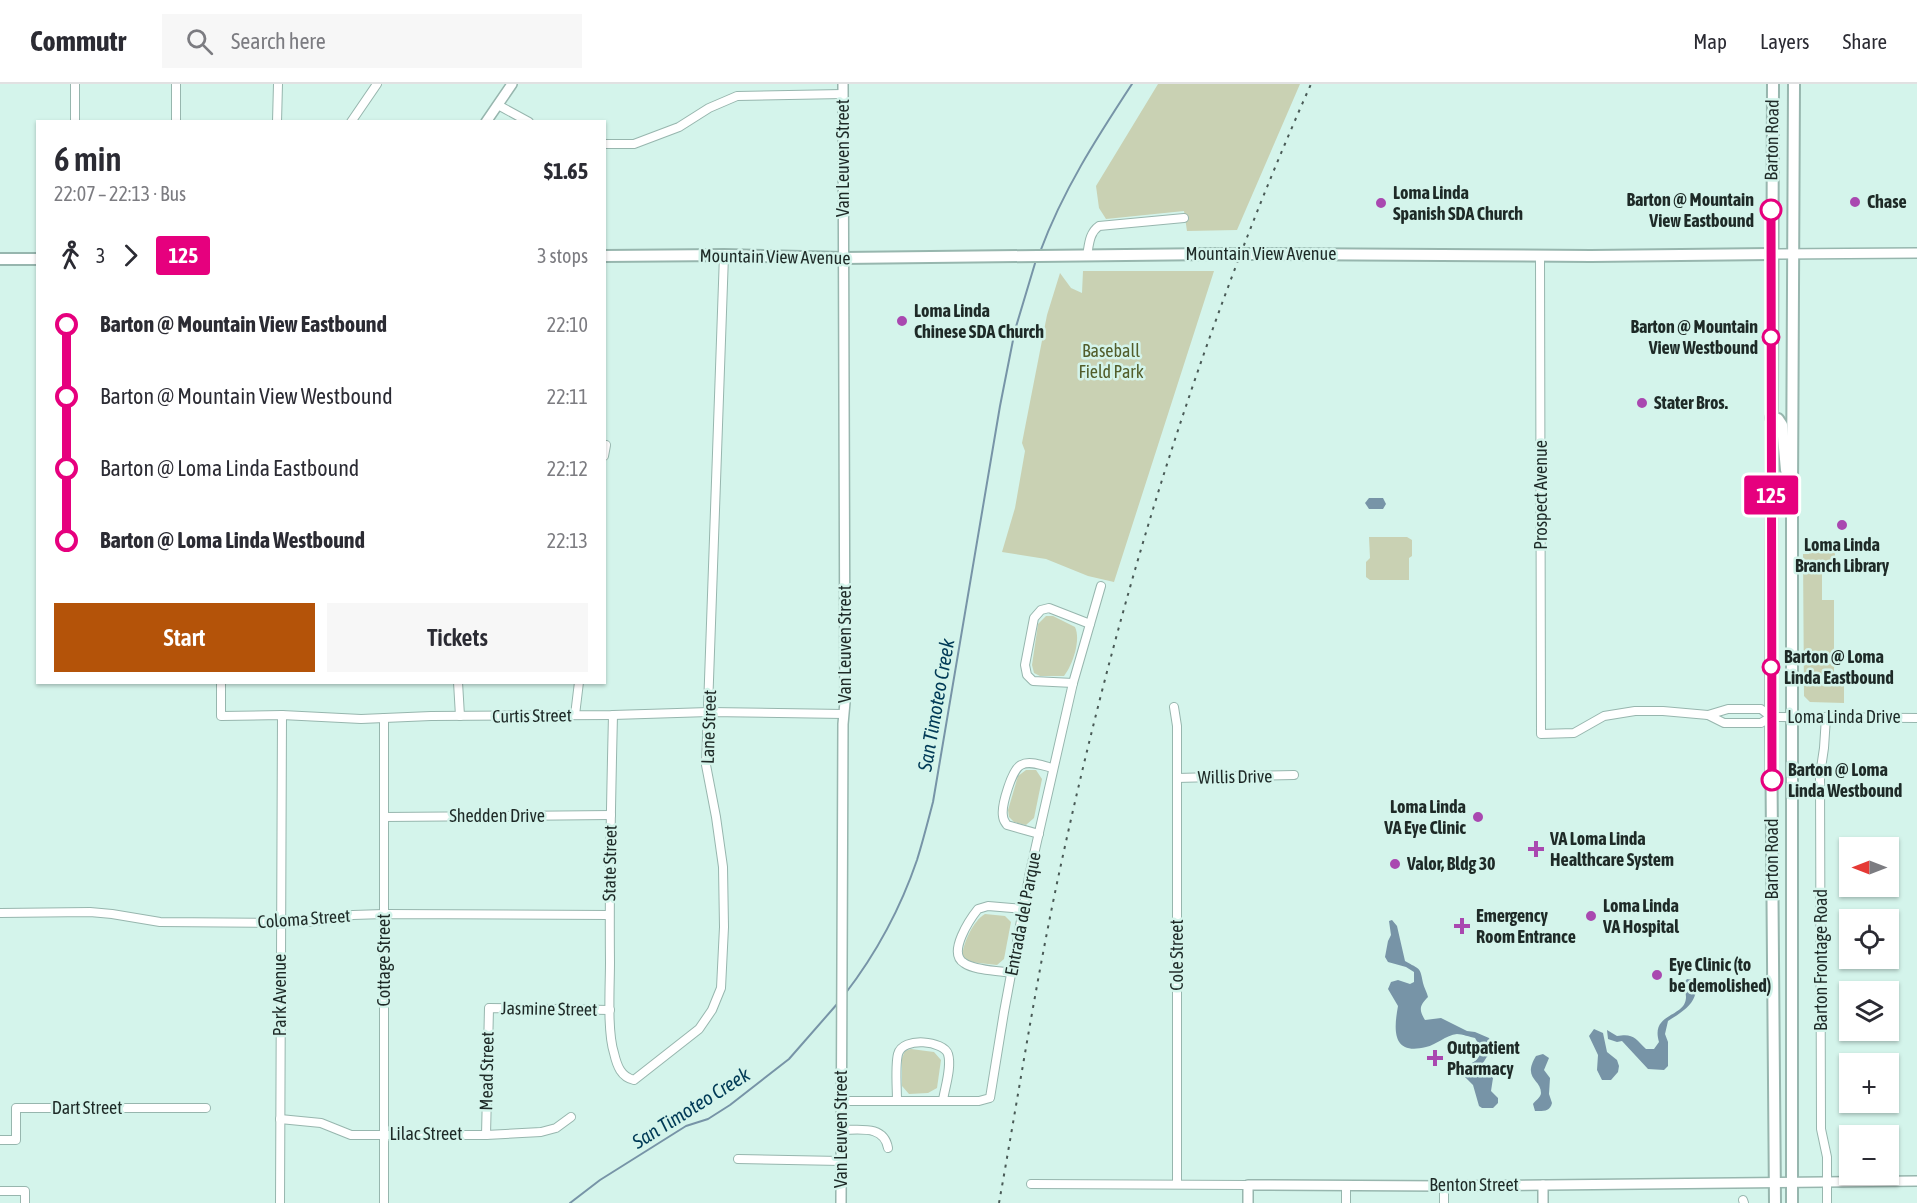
<!DOCTYPE html>
<html lang="en">
<head>
<meta charset="utf-8">
<style>
	:root { --surface:#fff; --page:#f7f7f7; --text:#2b2b33; --muted:#7c7c81; --line:#e1e1e2; --accent:#b45309 }
	body { margin:0; font-family:"Asap Condensed",sans-serif; background:var(--page); color:var(--text); height:100vh; display:flex; flex-direction:column; font-size:22px; white-space:nowrap }
	* { box-sizing:border-box; margin:0 }
	p { font-size:20px; color:var(--muted) }
	.icon { flex:none; width:33px; height:33px; fill:none; stroke:currentColor; stroke-width:2; stroke-linecap:round; stroke-linejoin:round }
	.map { position:relative; flex:1; overflow:hidden }
	.drawer { position:absolute; left:36px; top:36px; width:570px; height:564px; display:flex; flex-direction:column; background:var(--surface); border-radius:0px; box-shadow:0 2px 4px #0004 }
	.drawer>* { flex:none }
	.badge { padding:0 12px; border-radius:4px; font-size:21px; line-height:39px }
	.needle { width:39px; rotate:270deg }
	.tools { position:absolute; left:1839px; top:753px; display:grid; gap:12px }
	.tools a { display:grid; place-items:center; width:60px; height:60px; border-radius:0px; background:var(--surface); box-shadow:0 2px 4px #0004; font-size:30px }
	.map>.badge { position:absolute; translate:-50% -50%; box-shadow:0 0 0 3px #fff }
	.legs { display:flex; align-items:center; gap:9px; height:66px; padding:0 18px; font-size:20px }
	.legs p { margin-inline-start:auto }
	.overview { display:flex; align-items:center; justify-content:space-between; height:102px; padding:0 18px }
	h1 { font-size:33px; font-weight:600; line-height:45px }
	.button { display:flex; gap:12px; margin-top:auto; padding:12px 18px }
	.button a { flex:1; height:69px; border-radius:0px; background:var(--accent); color:#fff; font-size:24px; font-weight:600; line-height:69px; text-align:center }
	.button a+a { background:var(--page); color:var(--text) }
	ul { padding:0 18px; list-style:none }
	li { display:flex; align-items:center; gap:21px; height:72px; font-size:22px }
	li i { display:grid; place-items:center; width:9px; height:100%; margin:0 8px; background:currentColor }
	li i::after { content:''; width:15px; height:15px; margin:-8px; border:4px solid; border-radius:50%; background:var(--surface) }
	li p { margin-inline-start:auto }
	li:first-child i { background:linear-gradient(#0000 50%,currentColor 0) }
	li:last-child i { background:linear-gradient(currentColor 50%,#0000 0) }
	header { display:flex; align-items:center; gap:36px; box-sizing:border-box; height:84px; padding:0 30px; background:var(--surface); border-bottom:2px solid var(--line) }
	header strong { font-size:28px }
	nav { display:flex; gap:33px; margin-inline-start:auto; font-size:21px }
	.search { width:420px; height:54px; background:var(--page); display:flex; align-items:center; gap:15px; box-sizing:border-box; padding:0 21px; border-radius:0px; color:var(--muted); font-size:22px }
	.map>svg:first-child { display:block }
	.green { fill:#c9d1b3 }
	.water { fill:#7794a7 }
	.lines { fill:none; stroke-linecap:round; stroke-linejoin:round }
	.stream { stroke:#7794a7; stroke-width:2 }
	.minor-casing { stroke:#97b6ae; stroke-width:10 }
	.tertiary-casing { stroke:#97b6ae; stroke-width:12 }
	.secondary-casing { stroke:#97b6ae; stroke-width:14 }
	.minor { stroke:#fff; stroke-width:8 }
	.tertiary { stroke:#fff; stroke-width:9 }
	.secondary { stroke:#fff; stroke-width:10 }
	.rail { stroke:#495a56; stroke-width:2; stroke-dasharray:3 6; stroke-linecap:butt }
	.secondary-bridge-casing { stroke:#97b6ae; stroke-width:14; stroke-linecap:butt }
	.secondary-bridge { stroke:#fff; stroke-width:10 }
	.line-1-casing { stroke:#fff; stroke-width:14 }
	.line-1 { stroke:#e6007e; stroke-width:9 }
	.poi-dot { fill:#a948b0; stroke:#d4f4eb; stroke-width:2 }
	.stop-1-dot { fill:#fff; stroke:#e6007e; stroke-width:3 }
	.labels { text-anchor:middle; stroke-width:5; stroke-linejoin:round; paint-order:stroke }
	.street-label { font-size:18px; fill:#1e2a27; stroke:#d4f4eb }
	.poi-label { font-size:18px; font-weight:bold; fill:#1e2a27; stroke:#d4f4eb; text-anchor:start }
	.stop-label { font-size:18px; font-weight:bold; fill:#1e2a27; stroke:#d4f4eb; text-anchor:end }
	.park-label { font-size:18px; fill:#525d2b; stroke:#d4f4eb }
	.water-label { font-size:20px; font-style:italic; fill:#003a56; stroke:#d4f4eb }
</style>
</head>
<body>
<header>
<strong>Commutr</strong>
<div class="search"><svg class="icon" aria-label="search" viewBox="0 0 24 24"><circle cx="10" cy="10" r="6"/><path d="M15 15l6 6"/></svg>Search here</div>
<nav><a>Map</a><a>Layers</a><a>Share</a></nav>
</header>
<div class="map">
<svg width="1917" height="1119" viewBox="0 0 1917 1119">
	<rect width="100%" height="100%" fill="#d4f4eb"/>
	<g class="green">
		<polygon points="1158,0 1300,0 1237,146 1187,147 1184,127 1106,135 1099,124 1096,102"/>
		<polygon points="1083,187 1214,187 1114,498 1088,492 1046,475 1002,468 1015,424 1025,367 1022,359 1047,231 1060,189 1071,204 1082,209"/>
		<polygon points="1369,453 1407,453 1412,456 1412,472 1409,474 1409,496 1370,496 1366,493 1366,478 1370,474"/>
		<polygon points="1809,462 1835,462 1835,483 1822,483 1822,516 1834,516 1834,602 1844,602 1844,619 1810,618 1804,612 1803,470 1809,470"/>
		<path d="M1046,532H1053L1075,543C1081,556 1073,580 1064,592H1040L1034,589L1032,581L1038,540Z"/>
		<polygon points="1026,686 1036,686 1042,695 1034,734 1026,741 1014,738 1009,733 1008,726 1018,692"/>
		<path d="M985,830L1005,832L1011,838L1004,875L997,881L970,878L962,873C963,859 973,837 985,830Z"/>
		<polygon points="911,965 934,968 941,976 937,1004 928,1009 909,1010 902,1002 902,974 905,967"/>
	</g>
	<g class="water">
		<polygon points="1369,414 1383,414 1386,420 1383,425 1369,425 1365,419"/>
		<path d="M1392,836L1397,842L1405,877C1420,886 1420,882 1423,899C1424,904 1427,908 1428,913C1419,922 1419,926 1425,936L1441,934L1467,947L1475,948L1489,954C1495,969 1483,975 1478,988L1481,993L1489,991L1493,994L1491,1007L1498,1014V1019L1493,1024H1482L1479,1022L1473,1001L1464,992L1461,986L1463,982C1480,978 1485,969 1475,954C1470,953 1462,950 1457,950C1446,951 1436,961 1426,963C1391,972 1394,944 1398,922L1388,905L1391,898L1398,896L1410,900L1414,898V888L1406,883L1388,878L1385,873L1388,857L1391,851L1389,837Z"/>
		<path d="M1687,895L1693,896C1703,916 1682,928 1668,937L1665,950L1668,958V982L1664,986L1648,985L1622,957L1617,958L1608,955L1607,946L1617,952C1633,949 1635,954 1646,965H1654L1659,958C1650,928 1686,934 1686,913C1686,909 1684,903 1684,899Z"/>
		<polygon points="1594,945 1603,949 1607,968 1617,976 1619,982 1618,988 1611,996 1602,996 1597,986 1598,971 1589,952"/>
		<path d="M1543,970L1549,974L1544,986L1550,994L1549,1010L1552,1019C1550,1028 1543,1027 1535,1027L1533,1020C1535,1017 1541,1013 1541,1009C1541,995 1522,995 1536,972Z"/>
	</g>
	<g class="lines">
		<g class="stream">
			<path d="M1040,168C1063,106 1096,55 1132,0"/>
			<path d="M845,910C875,871 901,823 917,776C923,757 928,737 933,718L1000,322L1015,246L1036,176"/>
			<polyline points="570,1119 600,1096 686,1042 708,1035 730,1021 789,975 838,919"/>
		</g>
		<defs>
			<g id="minor">
				<polyline points="75,0 75,38"/>
				<polyline points="176,0 176,38"/>
				<polyline points="498,21 529,38"/>
				<polyline points="277,38 278,0"/>
				<polyline points="351,38 377,0"/>
				<polyline points="604,60 634,60 679,43 709,24 737,12 843,10"/>
				<path d="M1087,172C1089,161 1089,149 1099,142L1184,134"/>
				<polyline points="1540,172 1541,650 1574,649 1604,632 1635,627 1663,627 1708,631 1724,639 1761,639 1771,633 1917,634"/>
				<polyline points="604,372 606,361"/>
				<polyline points="221,598 221,632 282,631 361,635 431,632 613,631 709,628 844,630"/>
				<polyline points="458,598 460,632"/>
				<polyline points="1073,599 1033,597 1027,591 1025,581 1034,534 1041,526 1049,524 1090,540"/>
				<polyline points="1174,623 1177,642 1177,1099"/>
				<polyline points="575,631 579,598"/>
				<path d="M613,631C611,714 609,796 610,878C610,903 607,947 614,969C617,982 621,993 634,996L699,945L712,926L721,904L724,843L723,783L716,733L706,681L724,171"/>
				<polyline points="1708,631 1728,625 1761,625 1771,633"/>
				<polyline points="1826,633 1824,664 1820,691 1821,1045 1827,1073 1827,1119"/>
				<polyline points="1177,694 1294,691"/>
				<polyline points="384,733 611,731"/>
				<path d="M1039,750L1007,741C1005,738 1003,736 1003,732C1001,722 1012,685 1021,681C1030,676 1043,682 1053,684"/>
				<polyline points="0,829 90,828 112,830 160,838 281,839 308,838 353,831 384,830 609,831"/>
				<path d="M1011,889C997,886 976,887 964,879C947,869 970,835 978,825L988,822L1024,825"/>
				<polyline points="841,1017 979,1017 990,1014 1004,928 1030,788 1073,599 1101,502"/>
				<path d="M897,1017C897,1004 895,982 898,970C903,952 944,957 948,970C952,983 945,1003 943,1016"/>
				<polyline points="280,1035 321,1039 351,1051 486,1051 541,1048 556,1044 571,1033"/>
				<path d="M841,1046C860,1046 884,1041 888,1064"/>
				<polyline points="486,1051 489,924 610,926"/>
				<polyline points="0,1056 16,1056 16,1024 206,1024"/>
				<polyline points="738,1075 841,1077"/>
				<polyline points="1031,1100 1248,1101"/>
				<polyline points="1346,1101 1346,1119"/>
				<polyline points="0,1107 25,1107 25,1119"/>
				<polyline points="1743,1116 1744,1119"/>
				<polyline points="280,1119 282,631"/>
				<polyline points="384,1119 384,634"/>
				<polyline points="1444,1119 1444,1102"/>
			</g>
			<g id="tertiary">
				<polyline points="486,38 512,0"/>
				<polyline points="1771,170 1917,169"/>
				<polyline points="1543,1101 1543,1119"/>
				<polyline points="841,1119 843,640 845,618 843,0"/>
				<polyline points="1248,1119 1248,1101 1444,1102 1917,1097"/>
			</g>
			<g id="secondary">
				<polyline points="1773,0 1771,633 1775,1119"/>
				<polyline points="1272,170 1591,172 1771,170"/>
				<polyline points="604,172 724,171 843,174 1214,170"/>
				<polyline points="0,175 38,175"/>
				<polyline points="1771,334 1778,335 1782,341 1786,386"/>
				<polyline points="1792,1119 1792,408 1794,0"/>
			</g>
		</defs>
		<use href="#minor" class="minor-casing"/>
		<use href="#tertiary" class="tertiary-casing"/>
		<use href="#secondary" class="secondary-casing"/>
		<use href="#minor" class="minor"/>
		<use href="#tertiary" class="tertiary"/>
		<use href="#secondary" class="secondary"/>
		<path class="rail" d="M999,1119C1019,1008 1036,896 1060,785C1118,516 1199,251 1311,0"/>
		<defs>
			<polyline id="secondary-bridge" points="1214,170 1272,170"/>
		</defs>
		<use href="#secondary-bridge" class="secondary-bridge-casing"/>
		<use href="#secondary-bridge" class="secondary-bridge"/>
	</g>
	<g class="lines">
		<defs>
			<polyline id="line-1" points="1771,126 1772,696"/>
		</defs>
		<use href="#line-1" class="line-1-casing"/>
		<use href="#line-1" class="line-1"/>
	</g>
	<g class="poi-dot">
		<circle cx="1855" cy="118" r="6"/>
		<circle cx="1381" cy="119" r="6"/>
		<circle cx="902" cy="237" r="6"/>
		<circle cx="1642" cy="319" r="6"/>
		<circle cx="1842" cy="441" r="6"/>
		<circle cx="1478" cy="733" r="6"/>
		<path d="M1533 756h6v6h6v6h-6v6h-6v-6h-6v-6h6z"/>
		<circle cx="1395" cy="780" r="6"/>
		<circle cx="1591" cy="832" r="6"/>
		<path d="M1459 833h6v6h6v6h-6v6h-6v-6h-6v-6h6z"/>
		<circle cx="1657" cy="891" r="6"/>
		<path d="M1432 965h6v6h6v6h-6v6h-6v-6h-6v-6h6z"/>
	</g>
	<g class="stop-1-dot">
		<circle cx="1771" cy="126" r="10"/>
		<circle cx="1771" cy="253" r="8"/>
		<circle cx="1771" cy="583" r="8"/>
		<circle cx="1772" cy="696" r="10"/>
	</g>
	<g class="labels">
		<g class="street-label">
			<text transform="translate(1772 56) rotate(-89)" y="6">Barton Road</text>
			<text transform="translate(843 74) rotate(-90)" y="6">Van Leuven Street</text>
			<text x="1261" y="176">Mountain View Avenue</text>
			<text transform="translate(775 173) rotate(1)" y="6">Mountain View Avenue</text>
			<text transform="translate(1541 411) rotate(-90)" y="6">Prospect Avenue</text>
			<text transform="translate(845 560) rotate(-90)" y="6">Van Leuven Street</text>
			<text transform="translate(532 632) rotate(-1)" y="6">Curtis Street</text>
			<text x="1844" y="639">Loma Linda Drive</text>
			<text transform="translate(709 643) rotate(-88)" y="6">Lane Street</text>
			<text transform="translate(1235 693) rotate(-1)" y="6">Willis Drive</text>
			<text x="497" y="738">Shedden Drive</text>
			<text transform="translate(1772 775) rotate(-90)" y="6">Barton Road</text>
			<text transform="translate(610 779) rotate(-89)" y="6">State Street</text>
			<text transform="translate(1023 830) rotate(-79)" y="6">Entrada del Parque</text>
			<text transform="translate(304 835) rotate(-4)" y="6">Coloma Street</text>
			<text transform="translate(1177 871) rotate(-90)" y="6">Cole Street</text>
			<text transform="translate(384 876) rotate(-90)" y="6">Cottage Street</text>
			<text transform="translate(1821 876) rotate(-90)" y="6">Barton Frontage Road</text>
			<text transform="translate(280 911) rotate(-90)" y="6">Park Avenue</text>
			<text transform="translate(549 925) rotate(1)" y="6">Jasmine Street</text>
			<text transform="translate(487 987) rotate(-89)" y="6">Mead Street</text>
			<text x="87" y="1030">Dart Street</text>
			<text transform="translate(841 1045) rotate(-90)" y="6">Van Leuven Street</text>
			<text x="426" y="1056">Lilac Street</text>
			<text x="1474" y="1107">Benton Street</text>
		</g>
		<g class="poi-label">
			<text x="1393" y="115">Loma Linda<tspan x="1393" dy="21">Spanish SDA Church</tspan></text>
			<text x="1867" y="124">Chase</text>
			<text x="914" y="233">Loma Linda<tspan x="914" dy="21">Chinese SDA Church</tspan></text>
			<text x="1654" y="325">Stater Bros.</text>
			<text x="1842" y="467" text-anchor="middle">Loma Linda<tspan x="1842" dy="21">Branch Library</tspan></text>
			<text x="1466" y="729" text-anchor="end">Loma Linda<tspan x="1466" dy="21">VA Eye Clinic</tspan></text>
			<text x="1550" y="761">VA Loma Linda<tspan x="1550" dy="21">Healthcare System</tspan></text>
			<text x="1407" y="786">Valor, Bldg 30</text>
			<text x="1603" y="828">Loma Linda<tspan x="1603" dy="21">VA Hospital</tspan></text>
			<text x="1476" y="838">Emergency<tspan x="1476" dy="21">Room Entrance</tspan></text>
			<text x="1669" y="887">Eye Clinic (to<tspan x="1669" dy="21">be demolished)</tspan></text>
			<text x="1447" y="970">Outpatient<tspan x="1447" dy="21">Pharmacy</tspan></text>
		</g>
		<g class="stop-label">
			<text x="1754" y="122">Barton @ Mountain<tspan x="1754" dy="21">View Eastbound</tspan></text>
			<text x="1758" y="249">Barton @ Mountain<tspan x="1758" dy="21">View Westbound</tspan></text>
			<text x="1784" y="579" text-anchor="start">Barton @ Loma<tspan x="1784" dy="21">Linda Eastbound</tspan></text>
			<text x="1788" y="692" text-anchor="start">Barton @ Loma<tspan x="1788" dy="21">Linda Westbound</tspan></text>
		</g>
		<g class="park-label">
			<text x="1111" y="273">Baseball<tspan x="1111" dy="21">Field Park</tspan></text>
		</g>
		<g class="water-label">
			<text transform="translate(936 621) rotate(-80)" y="7">San Timoteo Creek</text>
			<text transform="translate(691 1024) rotate(-32)" y="7">San Timoteo Creek</text>
		</g>
	</g>
</svg>
<div class="tools">
<a><svg class="needle" viewBox="-14 -14 28 28"><path d="M0-13l5 13h-10z" fill="#e53935"/><path d="M0 13l5-13h-10z" fill="#7c7c81"/></svg></a>
<a><svg class="icon" aria-label="locate" viewBox="0 0 24 24"><circle cx="12" cy="12" r="6"/><path d="M12 2v4M12 18v4M2 12h4M18 12h4"/></svg></a>
<a><svg class="icon" aria-label="layers" viewBox="0 0 24 24"><path d="M12 4l9 5-9 5-9-5zM3 14l9 5 9-5"/></svg></a>
<a>+</a>
<a>−</a>
</div>
<b class="badge" style="left:1771px;top:411px;background:#e6007e;color:#fff">125</b>
<section class="drawer">
<div class="overview"><div><h1>6 min</h1><p>22:07 – 22:13 · Bus</p></div><b>$1.65</b></div>
<div class="legs"><svg class="icon" aria-label="walk" viewBox="0 0 24 24"><circle cx="13" cy="4" r="2"/><path d="M13 8l-2 6 4 7M11 14l-3 7M7 12l3-4h3l4 4"/></svg>3<svg class="icon" aria-label="forward" viewBox="0 0 24 24"><path d="M9 5l7 7-7 7"/></svg><b class="badge" style="background:#e6007e;color:#fff">125</b><p>3 stops</p></div>
<ul>
<li><i style="color:#e6007e"></i><b>Barton @ Mountain View Eastbound</b><p>22:10</p></li>
<li><i style="color:#e6007e"></i><span>Barton @ Mountain View Westbound</span><p>22:11</p></li>
<li><i style="color:#e6007e"></i><span>Barton @ Loma Linda Eastbound</span><p>22:12</p></li>
<li><i style="color:#e6007e"></i><b>Barton @ Loma Linda Westbound</b><p>22:13</p></li>
</ul>
<div class="button"><a>Start</a><a>Tickets</a></div>
</section>
</div>
</body>
</html>
